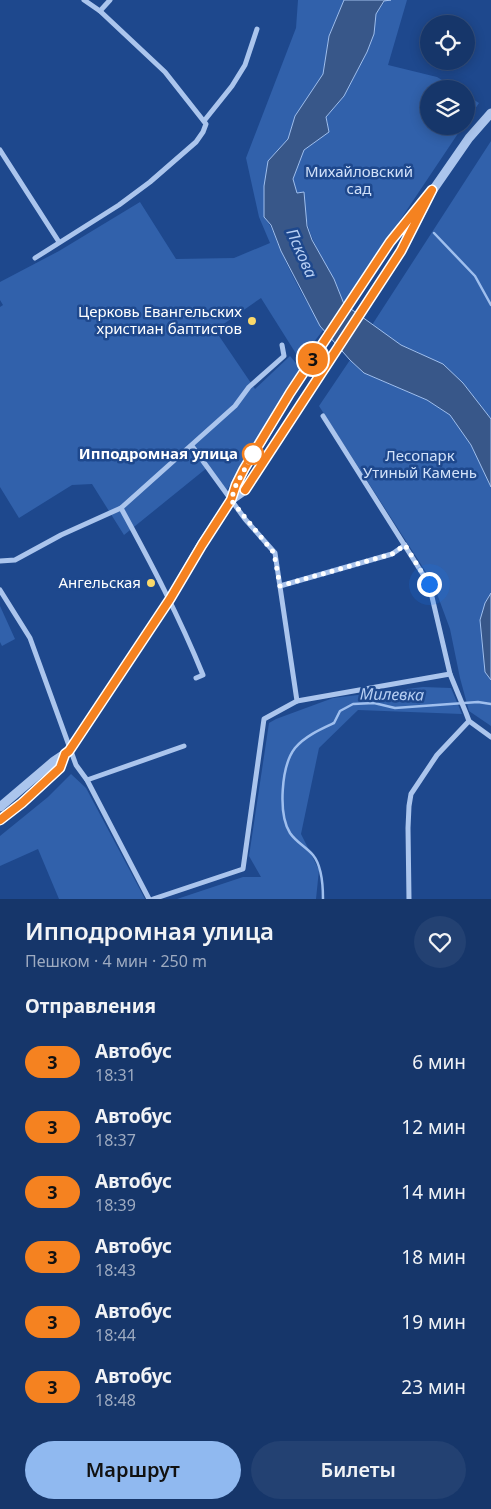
<!DOCTYPE html>
<html lang="ru">
<head>
<meta charset="utf-8">
<style>
	:root { --surface:#16366a; --page:#234172; --text:#f1f3f6; --muted:#9eabc1; --line:#35507e; --accent:#90b9f0 }
	body { margin:0; font-family:"Noto Sans",sans-serif; background:var(--page); color:var(--text); height:100vh; display:flex; flex-direction:column; font-size:19px; white-space:nowrap }
	* { box-sizing:border-box; margin:0 }
	p { font-size:16px; color:var(--muted) }
	.icon { flex:none; width:28px; height:28px; fill:none; stroke:currentColor; stroke-width:2; stroke-linecap:round; stroke-linejoin:round }
	.map { position:relative; height:899px; overflow:hidden }
	.drawer { display:flex; flex-direction:column; background:var(--surface); flex:1 }
	.drawer>* { flex:none }
	.badge { padding:0 10px; border-radius:16px; font-size:18px; line-height:32px }
	.tools { position:absolute; left:420px; top:15px; display:grid; gap:10px }
	.tools a { display:grid; place-items:center; width:55px; height:55px; border-radius:50%; background:var(--surface); box-shadow:0 2px 12px #0003,0 0 0 1px var(--line); font-size:25px }
	.you { position:absolute; width:25px; height:25px; margin:-12px; border:4px solid #fff; border-radius:50%; background:#1a73e8; box-shadow:0 0 0 8px #1a73e833 }
	.map>.badge { position:absolute; translate:-50% -50%; box-shadow:0 0 0 2px #fff }
	h2 { padding:0 25px; font-size:19px; line-height:45px }
	.round { display:grid; place-items:center; flex:none; width:52px; height:52px; border-radius:26px; background:var(--page) }
	.overview { display:flex; align-items:center; justify-content:space-between; height:85px; padding:0 25px }
	h1 { font-size:24px; font-weight:600; line-height:38px }
	.cta { display:flex; gap:10px; margin-top:auto; padding:10px 25px }
	.cta a { flex:1; height:58px; border-radius:30px; background:var(--accent); color:#111; font-size:20px; font-weight:600; line-height:58px; text-align:center }
	.cta a+a { background:var(--page); color:var(--text) }
	ul { padding:0; list-style:none }
	li { display:flex; align-items:center; gap:15px; height:65px; padding:0 25px }
	li div { flex:1 }
	li b { display:block; font-size:19px }
	li em { font-style:normal }
	li .badge { min-width:55px; font-weight:700; text-align:center }
	.map>svg:first-child { display:block }
	.green { fill:#3161ab }
	.water { fill:#385789; stroke:#9fbfee }
	.lines { fill:none; stroke-linecap:round; stroke-linejoin:round }
	.stream { stroke:#9fbfee; stroke-width:2.5 }
	.minor { stroke:#abc5ed; stroke-width:5 }
	.tertiary { stroke:#abc5ed; stroke-width:9 }
	.line-casing { stroke:#fff; stroke-width:11 }
	.line { stroke:#f58220; stroke-width:8 }
	.walk { stroke:#fff; stroke-width:5; stroke-dasharray:0 9 }
	.poi-dot { fill:#fbd96a; stroke:#1e488d; stroke-width:2 }
	.stop-dot { fill:#fff; stroke:#f58220; stroke-width:2.5 }
	.labels { text-anchor:middle; stroke-width:5; stroke-linejoin:round; paint-order:stroke }
	.park-label { font-size:15px; fill:#d1e1f9; stroke:#1e488d }
	.poi-label { font-size:15px; fill:#fff; stroke:#1e488d; text-anchor:end }
	.stop-label { font-size:15px; font-weight:bold; fill:#fff; stroke:#1e488d; text-anchor:end }
	.water-label { font-size:16px; font-style:italic; fill:#b7cff4; stroke:#1e488d }
</style>
</head>
<body>
<div class="map">
<svg width="491" height="899" viewBox="0 0 491 899">
	<rect width="100%" height="100%" fill="#1e488d"/>
	<g class="green">
		<path d="M298,0H344L329,35L323,74L295,116L288,139L268,161L264,217C273,227 275,239 281,251C293,278 307,305 324,329L300,360L261,298L215,330L255,389L290,356L300,368L227,490L208,467L124,535L92,484L72,485L19,518L0,487V307L3,305L0,300V282L59,251L140,202L176,259L234,258L270,243L259,217L246,158L296,28Z"/>
		<path d="M391,0H407L388,65L437,77L457,89H429V126H463L344,304C340,295 338,286 333,278C316,247 304,230 304,192L297,193L293,179L304,150L318,140L328,124L326,117L344,96L367,52L374,34L376,14L385,1Z"/>
		<polygon points="466,95 479,103 466,122"/>
		<polygon points="491,141 491,419 463,383 455,376 418,352 401,345 372,325"/>
		<polygon points="350,360 364,373 427,400 450,415 471,445 491,487 491,593 485,603 482,634 485,672 491,680 491,726 469,711 460,678 450,629 433,583 319,406"/>
		<polygon points="0,606 15,639 2,646 0,642"/>
		<polygon points="423,687 451,688 462,714 358,710 319,748 301,834 319,870 316,899 177,899 243,877 261,877 249,856 269,723 276,719 333,698"/>
		<polygon points="71,774 86,788 145,899 59,899 38,849 0,866 0,836 48,797"/>
	</g>
	<g class="water">
		<polygon points="344,0 391,0 384,1 376,14 374,34 367,52 344,96 326,117 329,132 304,150 293,179 297,193 304,192 307,226 312,240 334,279 344,304 401,345 443,364 463,383 491,419 491,487 471,445 450,415 427,400 364,373 350,360 320,326 281,251 271,225 264,217 264,186 268,161 288,139 295,116 323,74 329,36"/>
		<polygon points="491,593 491,680 485,672 480,620 485,603"/>
	</g>
	<g class="lines">
		<g class="stream">
			<polyline points="434,233 475,276 491,305"/>
			<path d="M323,899C323,885 322,866 313,855C306,847 296,842 290,833C278,814 281,766 295,748C305,736 321,729 334,723L340,711L353,704L374,703L395,708L478,702L491,704"/>
		</g>
		<g class="minor">
			<polyline points="100,11 110,0"/>
			<polyline points="204,121 232,86 245,65 257,29"/>
			<polyline points="0,150 59,242"/>
			<polyline points="35,258 119,205 150,182 196,142 203,132 206,124 165,72 100,11 84,0"/>
			<polyline points="323,416 429,584 450,674 466,713 469,721 491,737"/>
			<path d="M121,508C151,563 179,616 203,675L196,678"/>
			<polyline points="0,561 15,560 61,535 121,508 235,406 249,387 284,356 282,345"/>
			<polyline points="280,586 392,554 405,545"/>
			<polyline points="0,590 30,638 76,765 87,780 149,899"/>
			<polyline points="297,701 450,674"/>
			<polyline points="87,780 184,746"/>
			<polyline points="153,899 243,869 264,719 297,701 275,553 245,519 192,446"/>
			<polyline points="409,899 408,828 409,806 411,794 437,755 469,721"/>
		</g>
		<g class="tertiary">
			<polyline points="231,500 245,490 401,251 424,207"/>
			<polyline points="0,807 54,761 69,751 170,599 201,545 231,500 236,485 245,469 290,393 390,242 433,190 469,138 491,113"/>
			<polyline points="0,820 22,803 60,768 65,754"/>
		</g>
	</g>
	<g class="lines">
		<defs>
			<polyline id="line" points="0,820 22,803 60,768 65,754 69,751 170,599 202,545 231,500 236,485 244,469 290,393 390,242 432,190 401,251 245,490"/>
		</defs>
		<use href="#line" class="line-casing"/>
		<use href="#line" class="line"/>
		<polyline class="walk" points="253,454 236,485 231,500 274,553 280,586 392,554 405,545 429,584"/>
	</g>
	<g class="poi-dot">
		<circle cx="252" cy="321" r="5"/>
		<circle cx="151" cy="583" r="5"/>
	</g>
	<circle class="stop-dot" cx="253" cy="454" r="10"/>
	<g class="labels">
		<g class="park-label">
			<text x="359" y="177">Михайловский<tspan x="359" dy="17">сад</tspan></text>
			<text x="420" y="461">Лесопарк<tspan x="420" dy="17">Утиный Камень</tspan></text>
		</g>
		<g class="poi-label">
			<text x="242" y="317">Церковь Евангельских<tspan x="242" dy="17">христиан баптистов</tspan></text>
			<text x="141" y="588">Ангельская</text>
		</g>
		<g class="stop-label">
			<text x="238" y="459">Ипподромная улица</text>
		</g>
		<g class="water-label">
			<text transform="translate(302 253) rotate(66)" y="6">Пскова</text>
			<text transform="translate(392 694) rotate(1)" y="6">Милевка</text>
		</g>
	</g>
</svg>
<div class="tools">
<a><svg class="icon" aria-label="locate" viewBox="0 0 24 24"><circle cx="12" cy="12" r="6"/><path d="M12 2v4M12 18v4M2 12h4M18 12h4"/></svg></a>
<a><svg class="icon" aria-label="layers" viewBox="0 0 24 24"><path d="M12 4l9 5-9 5-9-5zM3 14l9 5 9-5"/></svg></a>
</div>
<div class="you" style="left:429px;top:584px"></div>
<b class="badge" style="left:313px;top:359px;background:#f58220;color:#111">3</b>
</div>
<section class="drawer">
<div class="overview"><div><h1>Ипподромная улица</h1><p>Пешком · 4 мин · 250 m</p></div><a class="round"><svg class="icon" aria-label="heart" viewBox="0 0 24 24"><path d="M12 20l-8-8c-3-5 5-10 8-4 3-6 11-1 8 4z"/></svg></a></div>
<h2>Отправления</h2>
<ul>
<li><span class="badge" style="background:#f58220;color:#111">3</span><div><b>Автобус</b><p>18:31</p></div><em>6 мин</em></li>
<li><span class="badge" style="background:#f58220;color:#111">3</span><div><b>Автобус</b><p>18:37</p></div><em>12 мин</em></li>
<li><span class="badge" style="background:#f58220;color:#111">3</span><div><b>Автобус</b><p>18:39</p></div><em>14 мин</em></li>
<li><span class="badge" style="background:#f58220;color:#111">3</span><div><b>Автобус</b><p>18:43</p></div><em>18 мин</em></li>
<li><span class="badge" style="background:#f58220;color:#111">3</span><div><b>Автобус</b><p>18:44</p></div><em>19 мин</em></li>
<li><span class="badge" style="background:#f58220;color:#111">3</span><div><b>Автобус</b><p>18:48</p></div><em>23 мин</em></li>
</ul>
<div class="cta"><a>Маршрут</a><a>Билеты</a></div>
</section>
</body>
</html>
